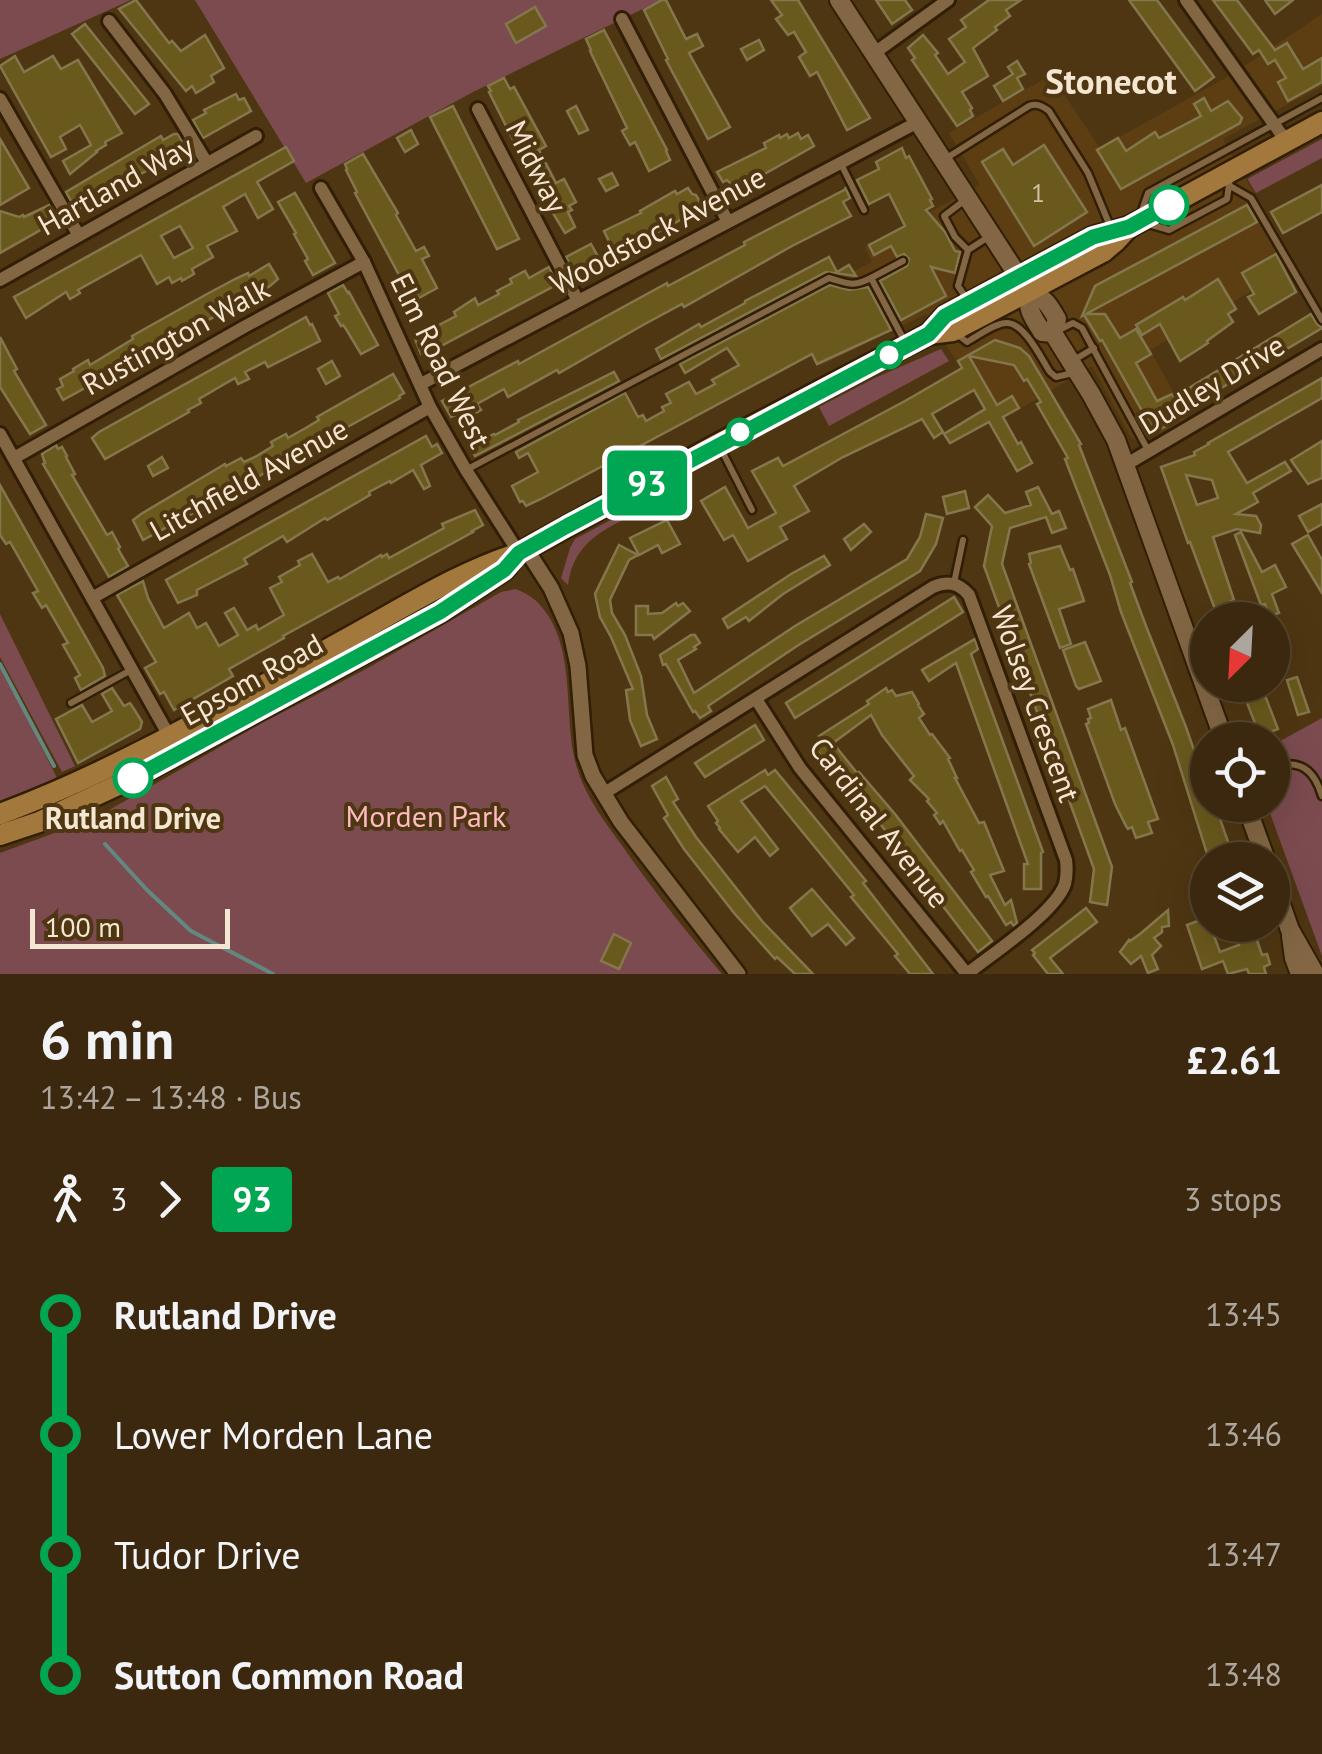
<!DOCTYPE html>
<html lang="en">
<head>
<meta charset="utf-8">
<style>
	:root { --surface:#3b280e; --page:#46341c; --text:#f1f3f6; --muted:#aca69e; --line:#54442e }
	body { margin:0; font-family:"PT Sans",sans-serif; background:var(--page); color:var(--text); height:100vh; display:flex; flex-direction:column; font-size:38px; white-space:nowrap }
	* { box-sizing:border-box; margin:0 }
	p { font-size:32px; color:var(--muted) }
	.icon { flex:none; width:55px; height:55px; fill:none; stroke:currentColor; stroke-width:2; stroke-linecap:round; stroke-linejoin:round }
	.map { position:relative; height:974px; overflow:hidden }
	.details { display:flex; flex-direction:column; background:var(--surface); flex:1 }
	.details>* { flex:none }
	.badge { padding:0 20px; border-radius:8px; font-size:35px; line-height:65px }
	.needle { width:65px; rotate:204deg }
	.controls { position:absolute; left:1190px; top:602px; display:grid; gap:20px }
	.controls a { display:grid; place-items:center; width:100px; height:100px; border-radius:50%; background:var(--surface); box-shadow:0 10px 40px #0002,0 0 0 2px var(--line); font-size:50px }
	.scale { position:absolute; left:30px; bottom:25px; width:200px; box-sizing:border-box; padding-left:10px; border:5px solid #f5e6d2; border-top:0; font-size:28px; line-height:35px; white-space:nowrap; color:#f5e6d2; -webkit-text-stroke:8px #4f3612; paint-order:stroke }
	.map>.badge { position:absolute; translate:-50% -50%; box-shadow:0 0 0 5px #fff }
	.legs { display:flex; align-items:center; gap:15px; height:110px; padding:0 40px; font-size:32px }
	.legs p { margin-inline-start:auto }
	.overview { display:flex; align-items:center; justify-content:space-between; height:170px; padding:0 40px }
	h1 { font-size:55px; font-weight:700; line-height:75px }
	ul { padding:0 40px; list-style:none }
	li { display:flex; align-items:center; gap:35px; height:120px; font-size:38px }
	li i { display:grid; place-items:center; width:15px; height:100%; margin:0 12px; background:currentColor }
	li i::after { content:''; width:25px; height:25px; margin:-12px; border:8px solid; border-radius:50%; background:var(--surface) }
	li p { margin-inline-start:auto }
	li:first-child i { background:linear-gradient(#0000 50%,currentColor 0) }
	li:last-child i { background:linear-gradient(currentColor 50%,#0000 0) }
	.map>svg:first-child { display:block }
	.built { fill:#5c3e12 }
	.green { fill:#7b4b50 }
	.lines { fill:none; stroke-linecap:round; stroke-linejoin:round }
	.stream { stroke:#638880; stroke-width:4 }
	.building { fill:#6a591d; stroke:#84774d; stroke-width:2.5; fill-rule:evenodd }
	.service-casing { stroke:#311e04; stroke-width:11 }
	.minor-casing { stroke:#311e04; stroke-width:18 }
	.tertiary-casing { stroke:#311e04; stroke-width:20 }
	.secondary-casing { stroke:#311e04; stroke-width:22 }
	.trunk-casing { stroke:#311e04; stroke-width:25 }
	.service { stroke:#836744; stroke-width:6 }
	.minor { stroke:#836744; stroke-width:12 }
	.tertiary { stroke:#836744; stroke-width:15 }
	.secondary { stroke:#836744; stroke-width:18 }
	.trunk { stroke:#a3783d; stroke-width:20 }
	.line-1-casing { stroke:#fff; stroke-width:22 }
	.line-1 { stroke:#00a651; stroke-width:15 }
	.stop-1-dot { fill:#fff; stroke:#00a651; stroke-width:5 }
	.labels { text-anchor:middle; stroke-width:8; stroke-linejoin:round; paint-order:stroke }
	.number-label { font-size:25px; fill:#d2c3a5 }
	.street-label { font-size:30px; fill:#f5e6d2; stroke:#4f3612 }
	.park-label { font-size:30px; fill:#ffbbc1; stroke:#4f3612 }
	.stop-label { font-size:30px; font-weight:bold; fill:#f5e6d2; stroke:#4f3612 }
	.quarter-label { font-size:35px; font-weight:bold; fill:#f5e6d2; stroke:#4f3612 }
</style>
</head>
<body>
<div class="map">
<svg width="1322" height="974" viewBox="0 0 1322 974">
	<rect width="100%" height="100%" fill="#4f3612"/>
	<polygon class="built" points="1322,14 1322,86 1223,139 1295,266 1150,350 1188,418 1142,443 1135,440 1130,436 1092,366 993,425 956,360 926,314 820,366 789,305 872,262 865,247 980,185 949,133 1051,75 1100,148 1236,72"/>
	<g class="green">
		<polygon points="0,0 131,0 0,59"/>
		<polygon points="195,0 661,0 473,92 306,183"/>
		<polygon points="1322,139 1322,158 1256,193 1248,180 1249,178"/>
		<polygon points="941,349 949,361 829,426 819,407 875,378"/>
		<path d="M652,498L655,504C616,525 574,535 568,585L561,578L570,548L575,539Z"/>
		<path d="M516,589C525,593 535,598 541,606C578,649 562,717 577,768C586,798 605,822 623,847C654,891 687,933 722,974H0V853L95,818L264,722L368,668L501,592Z"/>
		<polygon points="0,614 75,766 62,772 0,657"/>
		<polygon points="0,664 57,778 0,801"/>
		<polygon points="1322,718 1322,956 1267,805 1272,805 1273,745"/>
	</g>
	<g class="lines">
		<g class="stream">
			<polyline points="0,664 54,766"/>
			<polyline points="105,844 147,890 191,931 273,974"/>
		</g>
	</g>
	<g class="building">
		<polygon points="136,0 169,43 172,41 181,51 205,35 224,68 211,76 214,82 196,93 192,86 186,91 119,9"/>
		<polygon points="662,0 666,0 686,39 697,34 703,46 689,53 730,127 708,139 666,60 668,59 644,10"/>
		<polygon points="771,0 798,0 870,118 847,130 817,72 810,76 799,57 806,52 794,32 788,35 776,19 782,15"/>
		<polygon points="876,0 905,0 912,10 892,24"/>
		<polygon points="989,0 1021,0 1006,10 1010,16 995,27 997,30 973,48 988,76 962,92 972,108 970,110 973,116 957,126 912,60 915,58 908,48 923,35 938,53 935,55 948,74 965,62 949,39 966,27 961,20"/>
		<polygon points="1129,0 1157,0 1214,77 1195,91"/>
		<polygon points="1213,0 1237,0 1275,50 1287,43 1303,69 1322,58 1322,82 1288,101 1278,82 1286,78 1275,60 1268,64 1259,50 1253,54"/>
		<polygon points="1265,0 1293,0 1275,14"/>
		<polygon points="535,7 546,26 516,43 506,24"/>
		<polygon points="85,24 149,104 135,114 72,34"/>
		<polygon points="604,30 667,150 666,151 670,160 649,171 635,142 630,145 622,131 627,128 590,51 591,50 586,39"/>
		<polygon points="759,40 764,50 747,60 741,49"/>
		<polygon points="15,56 24,72 53,56 61,69 78,60 122,133 105,142 106,145 96,151 97,152 70,174 63,161 91,145 80,125 60,137 66,149 51,157 0,66"/>
		<polygon points="1017,61 1025,74 1017,78 1023,89 1003,101 994,86 1013,74 1008,67"/>
		<polygon points="504,78 510,89 514,87 546,146 539,150 556,183 564,179 576,202 569,206 572,210 568,212 575,227 565,233 534,182 489,92 491,91 488,86"/>
		<polygon points="236,94 239,100 244,98 251,111 203,138 193,120 206,113 204,110"/>
		<polygon points="1204,98 1211,111 1228,101 1242,118 1240,123 1121,189 1097,150 1118,138 1126,151 1155,132 1159,138 1201,116 1194,104"/>
		<polygon points="453,106 519,239 497,249 430,117"/>
		<polygon points="576,106 588,130 579,134 567,111"/>
		<polygon points="411,130 418,144 405,152 397,138"/>
		<polygon points="798,133 801,139 808,135 814,146 745,185 735,188 727,180 723,182 717,172 766,148 764,143 779,135 780,138 787,134 789,138"/>
		<polygon points="174,134 178,134 186,148 184,150 76,210 66,192 161,136 163,140"/>
		<polygon points="0,139 29,188 0,205"/>
		<polygon points="1044,145 1087,212 1034,246 982,162 1003,149 1013,165"/>
		<path d="M286,147L294,161L257,182L273,209L258,218L245,194L223,207L237,231L207,246L213,257L192,269L194,274L182,281L181,278L172,283L169,277L157,284L141,255L78,290L80,293L70,299L66,292L26,318L14,297ZM180,226L193,248L174,258L161,236Z"/>
		<polygon points="902,148 906,158 909,156 932,199 930,200 933,206 926,210 945,232 955,251 960,252 955,273 931,267 946,296 901,320 880,281 907,266 909,259 904,254 897,257 891,246 874,255 869,245 905,226 889,194 869,204 857,180 879,169 876,162"/>
		<polygon points="363,154 398,213 396,215 416,251 424,247 429,256 422,259 437,288 419,298 416,294 413,295 408,287 406,288 355,193 357,192 346,170 347,169 345,164"/>
		<polygon points="612,173 618,185 606,191 599,179"/>
		<polygon points="1322,185 1322,212 1283,233 1271,212"/>
		<polygon points="845,187 850,198 843,202 851,216 792,246 684,307 682,304 643,325 559,373 557,370 508,397 504,389 477,404 481,410 470,416 459,421 456,415 451,417 442,401 518,361 519,364 667,283 668,286 745,245 744,242 846,189"/>
		<polygon points="688,188 692,194 696,195 702,205 694,210 695,212 621,252 620,250 614,252 604,231 641,213 640,211 675,191 677,194"/>
		<polygon points="295,193 335,263 313,275 305,261 308,259 294,234 296,233 278,202"/>
		<polygon points="49,205 58,220 0,253 0,211 19,217 23,215 24,217"/>
		<polygon points="1247,205 1257,222 1086,314 1105,314 1120,338 1136,329 1151,354 1136,363 1157,401 1172,394 1174,397 1311,314 1317,324 1322,328 1193,405 1192,402 1166,417 1170,424 1154,432 1102,340 1100,341 1084,315 1082,316 1095,286"/>
		<polygon points="591,244 601,262 576,275 566,257"/>
		<polygon points="1276,254 1296,292 1259,314 1248,297 1254,294 1242,273"/>
		<polygon points="829,257 837,272 849,265 856,276 826,272 661,359 656,349 699,324 701,327 745,303 745,301"/>
		<polygon points="269,264 278,279 270,286 63,400 57,389 63,386 60,379 74,371 73,369 88,360 90,365 133,339 132,336 207,294 237,278 248,273 249,276"/>
		<polygon points="549,267 558,284 439,347 438,345 421,354 415,339 420,336 417,331 434,322 437,326 456,316 454,312 475,298 478,305 499,294 497,291 512,283 510,279 525,271 529,278"/>
		<polygon points="1218,279 1236,309 1228,314 1233,322 1207,341 1208,343 1180,361 1160,324 1142,335 1136,325 1183,297 1185,300"/>
		<polygon points="343,285 348,293 349,292 378,345 361,354 346,329 343,325 341,326 335,316 339,314 328,293"/>
		<polygon points="830,285 849,290 868,287 891,330 817,364 812,354 541,499 526,506 523,501 520,502 512,486 538,472 528,453 519,458 516,452 625,393 638,417 643,415 646,421 664,411 662,407 671,403 666,394 689,382 696,394 715,384 712,380 739,365 727,348 685,373 680,364"/>
		<polygon points="306,317 310,325 312,324 320,341 268,367 265,362 245,372 249,379 238,384 235,378 216,389 199,399 201,403 188,410 189,412 105,459 92,438 99,432"/>
		<polygon points="0,337 17,369 14,371 46,425 30,434 0,387"/>
		<polygon points="995,340 1020,348 1029,356 1081,444 1079,445 1132,582 1130,583 1146,626 1186,727 1208,791 1208,805 1212,805 1216,816 1219,816 1232,853 1225,856 1227,860 1209,860 1173,745 1121,612 1110,575 1065,459 1068,458 1037,404 1041,402 1027,379 1024,381 1014,365 969,356 997,405 1012,396 1019,408 1003,417 1018,444 1021,442 1032,463 1017,471 989,422 950,443 944,434 985,409 974,390 932,414 943,432 934,438 922,419 843,457 794,486 809,511 780,527 787,539 748,561 733,535 724,540 701,501 725,487 748,528 776,513 752,471 778,458 783,466 905,401 962,368 958,361"/>
		<polygon points="332,361 340,376 326,384 318,369"/>
		<polygon points="614,372 619,381 475,456 469,444 479,439 480,441 494,434 495,435 519,422 518,420"/>
		<polygon points="393,374 404,393 399,396 400,398 313,446 278,468 276,465 246,485 143,540 133,520 141,514 225,464 226,466 241,458 244,462 255,457 273,446 271,442 286,434 288,438 304,429 319,420 317,417"/>
		<path d="M1322,378V398L1228,452L1247,483L1285,462L1291,471L1253,493L1258,502L1236,514L1256,516L1261,525L1260,533L1237,529L1213,537L1234,600L1231,601L1235,612L1231,613L1234,620H1219L1190,542L1188,543L1161,467L1195,455L1194,452L1209,444L1208,443ZM1186,475L1212,480L1218,498L1197,505Z"/>
		<polygon points="426,436 432,447 437,444 442,453 421,465 430,486 424,489 413,470 391,483 390,481 369,492 370,495 327,520 325,518 287,542 283,536 264,547 244,559 247,564 197,590 197,595 178,603 166,580"/>
		<polygon points="1322,441 1322,478 1308,484 1291,460"/>
		<polygon points="56,445 58,449 62,447 67,456 66,457 75,474 72,475 107,535 112,532 120,547 118,549 128,566 109,577 43,464 45,463 42,454"/>
		<polygon points="162,457 168,468 153,476 148,466"/>
		<polygon points="0,485 103,668 105,676 81,690 75,678 80,675 63,645 68,643 46,605 42,608 33,593 38,591 10,542 6,544 0,535"/>
		<polygon points="1038,487 1052,514 1059,511 1066,528 1052,533 1046,517 1010,528 1002,564 1112,867 1107,905 1090,902 1094,869 984,566 992,526 975,507 988,495 1005,513 1031,505 1026,492"/>
		<polygon points="965,491 969,508 947,514 943,497"/>
		<polygon points="1322,504 1322,524 1308,532 1299,516"/>
		<polygon points="475,510 483,525 472,531 473,532 283,636 284,638 229,669 233,676 174,710 164,692 160,694 145,668 156,662 117,595 143,581 148,598 164,628 189,613 197,628 206,623 219,646 238,635 225,613 234,608 247,630 256,625 258,630 284,615 270,588 282,582 279,577 300,565 298,561 312,554 328,582 338,577 340,579 381,555 382,557 387,554 389,558 444,528 442,524"/>
		<polygon points="926,514 943,518 936,544 920,571 797,646 708,706 711,711 700,718 695,711 693,712 666,664 663,665 660,655 691,635 695,635 700,643 694,647 696,649 678,660 694,693 795,626 907,559 920,537"/>
		<polygon points="667,520 680,544 662,553 658,545 639,555 630,538"/>
		<polygon points="864,524 871,532 851,550 844,539"/>
		<polygon points="1241,532 1262,572 1275,565 1286,587 1272,594 1279,613 1269,616 1265,604 1261,605 1235,535"/>
		<polygon points="1308,535 1322,560 1322,593 1292,544"/>
		<polygon points="619,545 638,555 629,560 610,600 612,613 625,635 641,676 647,715 657,739 641,746 630,720 626,690 633,689 611,637 600,617 595,594"/>
		<polygon points="1060,546 1070,570 1073,569 1084,601 1059,609 1071,644 1060,648 1029,564 1031,563 1029,554"/>
		<polygon points="824,556 830,565 783,594 749,621 746,617 728,628 723,619 791,574"/>
		<polygon points="954,597 963,612 795,718 786,703"/>
		<polygon points="676,603 678,606 683,603 690,611 654,639 652,635 636,635 636,606 648,606 648,614 662,613"/>
		<polygon points="975,639 978,649 971,654 1043,852 1041,853 1041,889 1024,889 1024,864 1028,864 956,663 929,681 922,670"/>
		<polygon points="1085,642 1101,681 1079,689 1076,686 1063,650"/>
		<polygon points="1297,677 1309,712 1298,715 1287,680"/>
		<polygon points="1240,685 1261,685 1278,729 1260,736"/>
		<polygon points="112,688 124,706 130,703 134,709 142,722 140,729 78,763 56,719 82,705 92,722 112,711 102,694"/>
		<polygon points="886,688 888,692 892,690 896,696 912,692 919,704 918,705 924,714 919,718 930,735 932,734 950,758 948,759 957,778 955,778 979,823 984,822 1004,871 990,875 1005,905 1011,900 1017,923 1014,926 1011,922 1006,925 988,896 986,897 971,872 974,870 962,850 960,851 943,821 940,824 934,815 937,813 927,801 929,799 910,780 914,776 882,735 871,715 833,743 857,773 859,772 895,814 992,941 978,952 878,821 842,779 840,780 815,748 824,743 819,736 869,704 867,701"/>
		<polygon points="1111,700 1121,730 1125,728 1158,819 1148,822 1152,833 1136,838 1132,827 1128,829 1126,826 1115,804 1086,724 1089,723 1088,719 1091,718 1088,709"/>
		<polygon points="755,725 764,740 705,777 695,763"/>
		<polygon points="765,770 768,775 775,770 818,822 866,881 863,883 933,974 910,974 895,956 898,954 851,897 854,895 765,786 741,801 778,849 770,856 755,837 738,852 719,829 720,828 716,823 718,821 708,806"/>
		<polygon points="666,777 678,799 673,802 696,837 762,921 813,974 795,974 777,957 775,959 734,913 684,849 664,818 668,815 652,786"/>
		<polygon points="812,889 854,938 846,945 828,924 812,936 790,908"/>
		<polygon points="1086,908 1097,922 1050,958 1063,974 1048,974 1033,955 1035,953 1032,950"/>
		<polygon points="1168,910 1169,926 1162,927 1162,932 1154,938 1161,946 1152,955 1158,969 1148,973 1141,956 1131,964 1120,952 1129,940 1130,941 1140,934"/>
		<polygon points="1208,917 1208,925 1210,925 1220,952 1239,945 1232,925 1252,925 1262,955 1267,954 1270,964 1264,967 1266,974 1249,974 1247,969 1228,974 1223,961 1202,969 1187,925"/>
		<polygon points="614,934 631,943 619,969 601,961"/>
	</g>
	<g class="lines">
		<defs>
			<g id="service">
				<path d="M945,159L1029,106C1037,103 1042,106 1049,111L1088,173L1110,226"/>
				<polyline points="841,164 864,210"/>
				<polyline points="1230,186 1251,198 1322,320"/>
				<polyline points="965,200 944,216 955,237 968,250"/>
				<polyline points="1140,216 1148,193 1322,98"/>
				<polyline points="1145,223 1169,230 1227,199 1230,178"/>
				<polyline points="871,278 903,261"/>
				<polyline points="969,302 958,286 968,250 990,236"/>
				<polyline points="1059,330 1073,323 1082,328 1149,452"/>
				<path d="M958,335L967,342C978,336 993,324 1006,323C1024,322 1041,358 1050,372L1056,377L1077,372"/>
				<polyline points="1074,360 1094,348"/>
				<polyline points="721,449 752,510"/>
				<path d="M466,470L829,278C848,283 851,288 871,278L904,340"/>
				<polyline points="954,583 963,540"/>
				<polyline points="71,703 131,670"/>
				<path d="M1272,767C1300,759 1314,769 1322,796"/>
			</g>
			<g id="minor">
				<polyline points="1186,0 1286,141"/>
				<polyline points="622,19 728,222"/>
				<polyline points="109,21 165,94 207,163"/>
				<polyline points="873,54 948,0"/>
				<polyline points="0,99 78,234"/>
				<polyline points="478,109 578,301"/>
				<polyline points="321,188 364,262 430,407 466,470 519,553"/>
				<polyline points="0,280 256,136"/>
				<polyline points="421,384 918,122"/>
				<polyline points="0,434 172,741"/>
				<polyline points="14,458 244,327 364,262"/>
				<polyline points="1127,464 1322,349"/>
				<polyline points="92,598 430,407"/>
				<polyline points="756,699 800,768 967,974"/>
				<path d="M603,794L933,587C947,581 958,582 969,595L1066,860C1067,868 1067,876 1065,884C1055,913 993,953 967,974"/>
			</g>
			<polyline id="tertiary" points="526,549 551,588 571,633 578,666 585,755 593,776 621,822 738,974"/>
			<g id="secondary">
				<polyline points="839,0 1024,285"/>
				<path d="M1029,291C1027,311 1032,315 1042,332L1053,333L1091,394L1116,440L1224,740"/>
				<path d="M1029,291C1045,299 1048,303 1057,319L1053,333"/>
				<polyline points="1246,805 1266,860"/>
				<polyline points="1272,879 1290,930 1315,974"/>
				<polyline points="1291,936 1294,958 1300,974"/>
			</g>
			<g id="trunk">
				<polyline points="929,334 945,316 1093,237 1129,227 1322,122"/>
				<path d="M0,814C124,768 239,698 355,634C408,605 461,571 519,553L718,444L907,345L929,334L953,331L1052,279L1103,252L1116,241L1129,227"/>
				<polyline points="0,835 39,822 133,778 440,612 504,570 509,564"/>
			</g>
		</defs>
		<use href="#service" class="service-casing"/>
		<use href="#minor" class="minor-casing"/>
		<use href="#tertiary" class="tertiary-casing"/>
		<use href="#secondary" class="secondary-casing"/>
		<use href="#trunk" class="trunk-casing"/>
		<use href="#service" class="service"/>
		<use href="#minor" class="minor"/>
		<use href="#tertiary" class="tertiary"/>
		<use href="#secondary" class="secondary"/>
		<use href="#trunk" class="trunk"/>
	</g>
	<g class="lines">
		<defs>
			<polyline id="line-1" points="133,778 440,612 504,570 519,553 567,526 929,334 945,316 1093,237 1129,227 1169,205"/>
		</defs>
		<use href="#line-1" class="line-1-casing"/>
		<use href="#line-1" class="line-1"/>
	</g>
	<g class="stop-1-dot">
		<circle cx="1169" cy="205" r="18"/>
		<circle cx="889" cy="355" r="12"/>
		<circle cx="740" cy="432" r="12"/>
		<circle cx="133" cy="778" r="18"/>
	</g>
	<g class="labels">
		<g class="number-label">
			<text x="1038" y="202">1</text>
		</g>
		<g class="street-label">
			<text transform="translate(536 167) rotate(63)" y="10">Midway</text>
			<text transform="translate(116 186) rotate(-29)" y="10">Hartland Way</text>
			<text transform="translate(658 231) rotate(-28)" y="10">Woodstock Avenue</text>
			<text transform="translate(176 337) rotate(-29)" y="10">Rustington Walk</text>
			<text transform="translate(440 361) rotate(64)" y="10">Elm Road West</text>
			<text transform="translate(1212 385) rotate(-31)" y="10">Dudley Drive</text>
			<text transform="translate(249 480) rotate(-29)" y="10">Litchfield Avenue</text>
			<text transform="translate(252 680) rotate(-29)" y="10">Epsom Road</text>
			<text transform="translate(1035 704) rotate(70)" y="10">Wolsey Crescent</text>
			<text transform="translate(879 823) rotate(52)" y="10">Cardinal Avenue</text>
		</g>
		<g class="park-label">
			<text x="426" y="827">Morden Park</text>
		</g>
		<g class="stop-label">
			<text x="133" y="829">Rutland Drive</text>
		</g>
		<g class="quarter-label">
			<text x="1111" y="94">Stonecot</text>
		</g>
	</g>
</svg>
<div class="controls">
<a><svg class="needle" viewBox="-14 -14 28 28"><path d="M0-13l5 13h-10z" fill="#e53935"/><path d="M0 13l5-13h-10z" fill="#aca69e"/></svg></a>
<a><svg class="icon" aria-label="locate" viewBox="0 0 24 24"><circle cx="12" cy="12" r="6"/><path d="M12 2v4M12 18v4M2 12h4M18 12h4"/></svg></a>
<a><svg class="icon" aria-label="layers" viewBox="0 0 24 24"><path d="M12 4l9 5-9 5-9-5zM3 14l9 5 9-5"/></svg></a>
</div>
<div class="scale">100 m</div>
<b class="badge" style="left:647px;top:483px;background:#00a651;color:#fff">93</b>
</div>
<section class="details">
<div class="overview"><div><h1>6 min</h1><p>13:42 – 13:48 · Bus</p></div><b>£2.61</b></div>
<div class="legs"><svg class="icon" aria-label="walk" viewBox="0 0 24 24"><circle cx="13" cy="4" r="2"/><path d="M13 8l-2 6 4 7M11 14l-3 7M7 12l3-4h3l4 4"/></svg>3<svg class="icon" aria-label="forward" viewBox="0 0 24 24"><path d="M9 5l7 7-7 7"/></svg><b class="badge" style="background:#00a651;color:#fff">93</b><p>3 stops</p></div>
<ul>
<li><i style="color:#00a651"></i><b>Rutland Drive</b><p>13:45</p></li>
<li><i style="color:#00a651"></i><span>Lower Morden Lane</span><p>13:46</p></li>
<li><i style="color:#00a651"></i><span>Tudor Drive</span><p>13:47</p></li>
<li><i style="color:#00a651"></i><b>Sutton Common Road</b><p>13:48</p></li>
</ul>
</section>
</body>
</html>
